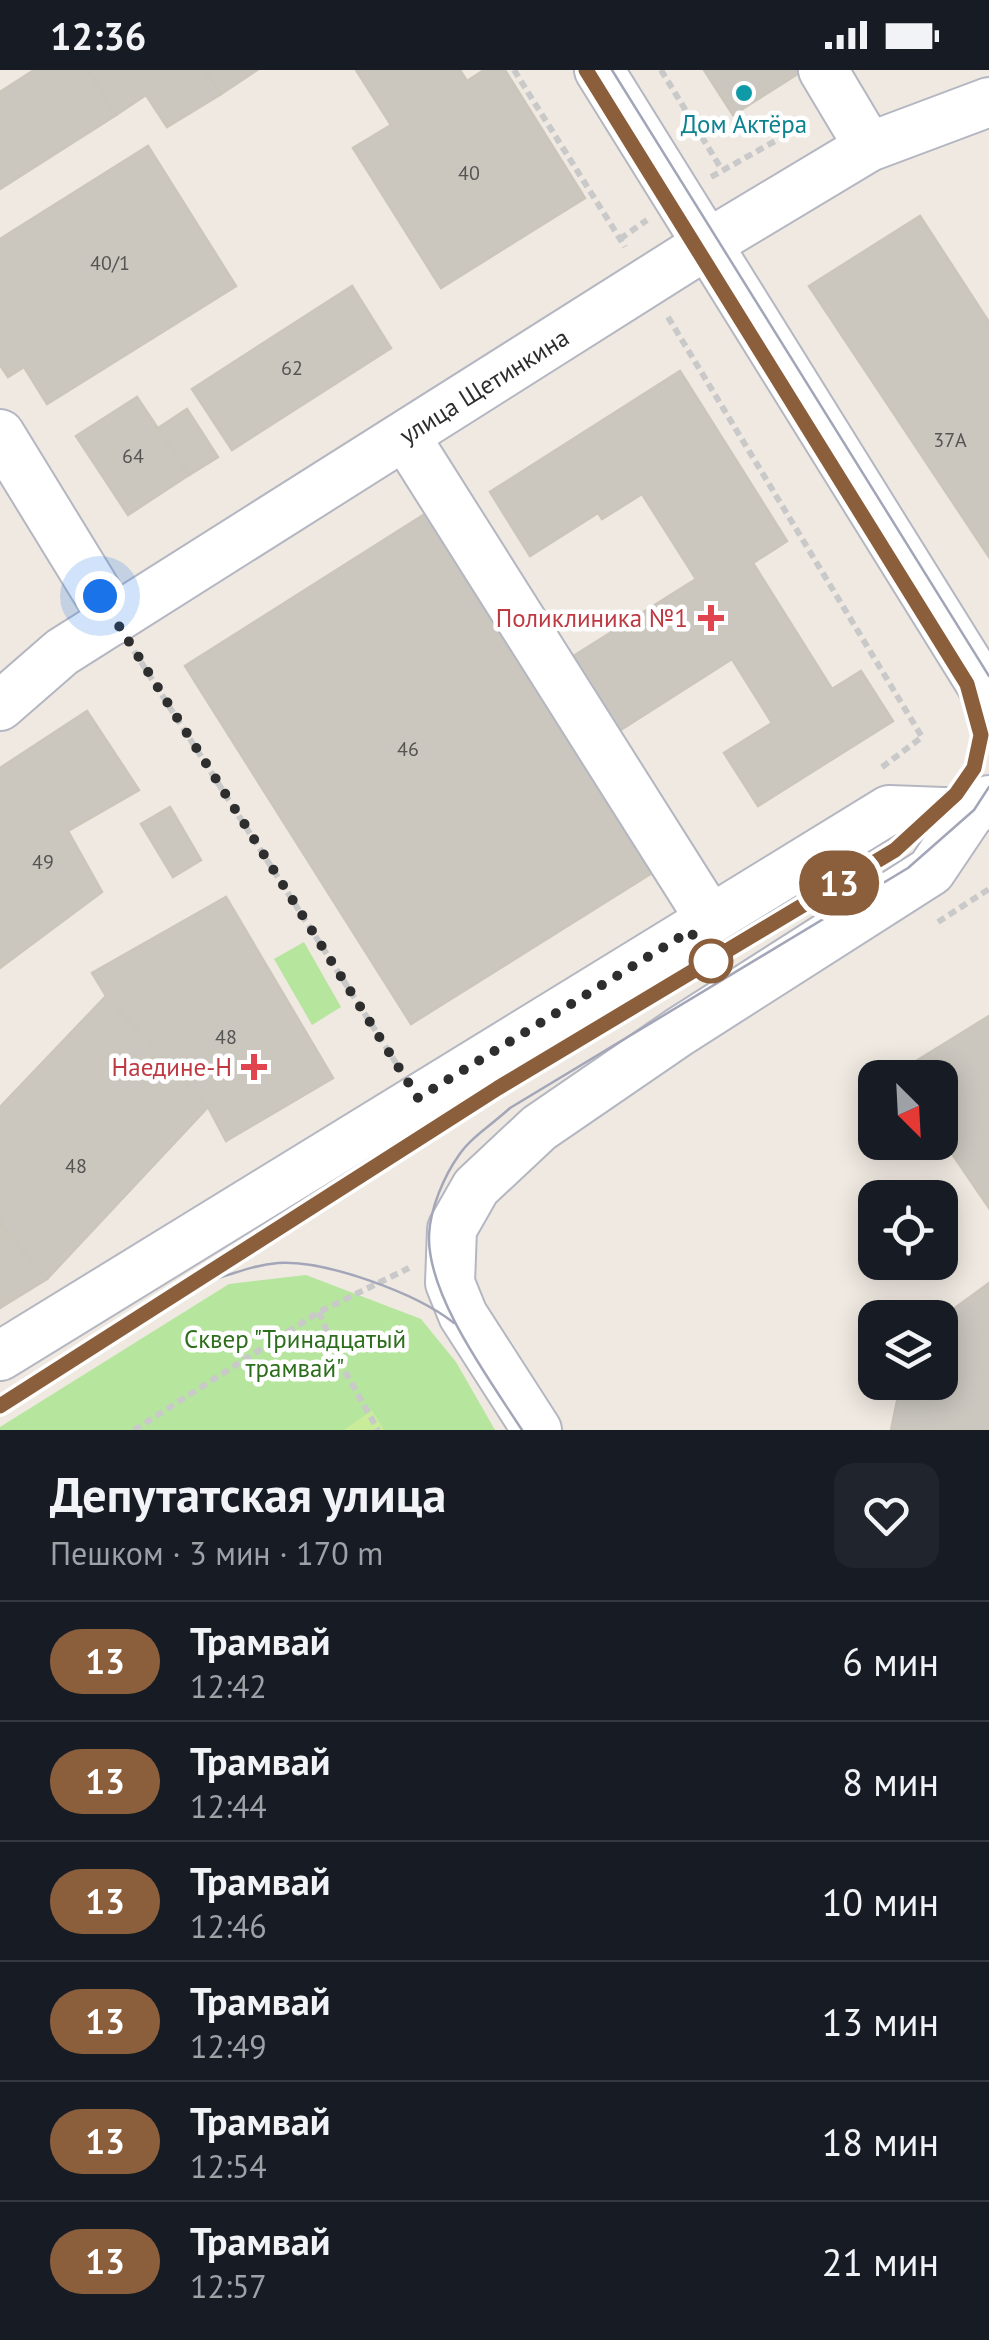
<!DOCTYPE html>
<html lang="ru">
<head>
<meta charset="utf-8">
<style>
	:root { --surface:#171b24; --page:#20242c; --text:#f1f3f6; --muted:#9ea1a6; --line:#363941 }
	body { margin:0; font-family:"PT Sans",sans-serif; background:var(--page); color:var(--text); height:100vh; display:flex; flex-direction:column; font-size:38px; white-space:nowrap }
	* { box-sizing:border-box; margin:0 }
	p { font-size:32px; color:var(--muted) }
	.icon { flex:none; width:55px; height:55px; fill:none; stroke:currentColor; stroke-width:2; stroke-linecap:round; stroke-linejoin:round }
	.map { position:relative; height:1360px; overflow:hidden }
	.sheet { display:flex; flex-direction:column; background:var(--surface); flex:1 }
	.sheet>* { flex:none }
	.badge { padding:0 20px; border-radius:32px; font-size:35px; line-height:65px }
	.needle { width:65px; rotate:156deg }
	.buttons { position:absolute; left:858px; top:990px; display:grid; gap:20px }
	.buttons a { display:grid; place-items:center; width:100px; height:100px; border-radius:20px; background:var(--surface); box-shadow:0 5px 25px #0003; font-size:50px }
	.you { position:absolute; width:50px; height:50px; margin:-25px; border:8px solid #fff; border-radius:50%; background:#1a73e8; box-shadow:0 0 0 15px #1a73e833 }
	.map>.badge { position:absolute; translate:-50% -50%; box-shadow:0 0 0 5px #fff }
	.round { display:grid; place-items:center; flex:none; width:105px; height:105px; border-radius:20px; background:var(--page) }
	.head { display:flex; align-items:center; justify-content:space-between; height:170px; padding:0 50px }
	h1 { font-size:48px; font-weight:600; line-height:75px }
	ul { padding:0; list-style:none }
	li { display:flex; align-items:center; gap:30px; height:120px; padding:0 50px; border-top:2px solid var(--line) }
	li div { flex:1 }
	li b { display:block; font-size:38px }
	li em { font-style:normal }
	li .badge { min-width:110px; font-weight:700; text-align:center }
	.status { display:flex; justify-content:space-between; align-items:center; height:70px; padding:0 50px; background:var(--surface); direction:ltr }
	.status svg { height:28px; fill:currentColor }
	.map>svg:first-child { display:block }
	.green { fill:#b6e59e }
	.pitch { fill:#c9ec9a }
	.building { fill:#cbc7bf; stroke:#cbc5ba; stroke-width:2.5 }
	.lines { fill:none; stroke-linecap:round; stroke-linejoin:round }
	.minor-casing { stroke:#b4b7c1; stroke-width:52 }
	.path { stroke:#c9c9c9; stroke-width:6; stroke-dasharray:8 5; stroke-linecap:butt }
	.minor { stroke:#fff; stroke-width:48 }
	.tram { stroke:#a3a6b8; stroke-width:2.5 }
	.line-casing { stroke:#fff; stroke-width:22 }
	.line { stroke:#8b5e3c; stroke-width:15 }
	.walk { stroke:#2e2e2e; stroke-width:10; stroke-dasharray:0 18 }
	.culture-dot { fill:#0f9aa8; stroke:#fff; stroke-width:4 }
	.health-dot { fill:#e0444e; stroke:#fff; stroke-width:4 }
	.stop-dot { fill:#fff; stroke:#8b5e3c; stroke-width:5 }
	.labels { text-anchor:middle; stroke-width:9; stroke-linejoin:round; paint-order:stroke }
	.number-label { font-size:20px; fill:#555452 }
	.culture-label { font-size:25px; fill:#0d838f; stroke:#fff }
	.street-label { font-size:25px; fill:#2e2e2e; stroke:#fff }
	.health-label { font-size:25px; fill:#be3a42; stroke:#fff; text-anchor:end }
	.park-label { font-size:25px; fill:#2c6e1b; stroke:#fff }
</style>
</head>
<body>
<div class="status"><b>12:36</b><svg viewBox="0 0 49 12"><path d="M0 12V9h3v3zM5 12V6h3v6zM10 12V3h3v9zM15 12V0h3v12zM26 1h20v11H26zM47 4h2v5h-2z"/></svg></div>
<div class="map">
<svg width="989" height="1360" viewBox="0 0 989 1360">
	<rect width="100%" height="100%" fill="#efe9e1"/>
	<g class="green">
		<polygon points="304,872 341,937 312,955 274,889"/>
		<polygon points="306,1205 421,1249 456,1292 495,1360 0,1360 0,1357 229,1214"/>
	</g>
	<polygon class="pitch" points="372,1340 384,1360 344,1360"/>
	<g class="building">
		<polygon points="34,0 88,0 116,45 0,119 0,22"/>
		<polygon points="88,0 205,0 221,24 167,57 146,25 116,45"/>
		<polygon points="205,0 257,0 221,24"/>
		<polygon points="356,0 460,0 467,11 484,0 505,0 585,128 441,218 353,78 391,55"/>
		<polygon points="704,0 804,0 733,45"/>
		<polygon points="148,76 236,216 47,334 24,297 8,307 0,295 0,169"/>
		<polygon points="920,146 989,252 989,487 809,216"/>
		<polygon points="352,216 391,278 232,380 192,319"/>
		<polygon points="680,301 787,471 753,493 832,619 861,601 893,651 758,736 724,683 772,653 732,589 619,661 572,587 696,509 642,424 602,449 598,443 530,486 490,422"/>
		<polygon points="137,327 189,405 128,445 76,366"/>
		<polygon points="187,339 218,387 189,405 158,358"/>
		<polygon points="428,442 655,801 411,954 185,596"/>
		<polygon points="87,641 139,720 68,761 102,822 0,898 0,698"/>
		<polygon points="170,737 201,790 173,807 141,754"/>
		<polygon points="226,827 333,1008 226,1071 208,1037 106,926 92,903"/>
		<polygon points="106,926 208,1037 47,1209 0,1154 0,1037"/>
		<polygon points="989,946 989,1138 940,1066 940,1008 900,1008 897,1003"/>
		<polygon points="0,1154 47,1209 0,1238"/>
		<polygon points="989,1213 989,1360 891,1360 901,1312 940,1312 940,1249"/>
	</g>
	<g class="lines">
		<defs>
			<g id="minor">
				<polyline points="599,0 989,627"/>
				<polyline points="823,0 869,77"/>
				<polyline points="0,364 114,550"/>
				<polyline points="405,366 710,849"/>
				<polyline points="0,636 62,582 709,173 869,77 989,32"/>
				<polyline points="0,1286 889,740 970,743 989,730"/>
				<polyline points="537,1360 463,1245 450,1213 452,1159 476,1117 539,1058 679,962 931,801 970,743"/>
			</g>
		</defs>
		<use href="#minor" class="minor-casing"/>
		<g class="path">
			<polyline points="514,0 625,177"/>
			<polyline points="661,0 722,100"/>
			<polyline points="711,107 809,52"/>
			<polyline points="620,169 647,150"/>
			<polyline points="668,247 922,667 881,698"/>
			<polyline points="134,581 396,993"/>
			<polyline points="938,852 989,819"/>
			<polyline points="319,1242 339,1291 378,1360"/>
			<polyline points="134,1360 319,1242 409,1198"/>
		</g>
		<use href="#minor" class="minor"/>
		<g class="tram">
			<polyline points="612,0 989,606"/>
			<path d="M209,1211C232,1204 254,1195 278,1193C326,1190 416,1223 454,1253"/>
			<polyline points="0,1336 498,1018 895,780 956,724 974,698 981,665 967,614 586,0"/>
			<path d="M522,1360C490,1310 427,1226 429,1165C430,1139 444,1106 459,1085C471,1067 494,1053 510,1038L908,798L974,740L989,717"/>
		</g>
	</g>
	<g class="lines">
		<defs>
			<polyline id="line" points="0,1336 498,1018 895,780 956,724 974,698 981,665 967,614 586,0"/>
		</defs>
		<use href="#line" class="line-casing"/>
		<use href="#line" class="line"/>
		<polyline class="walk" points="100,526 418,1028 690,861 711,891"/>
	</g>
	<circle class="culture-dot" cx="744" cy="23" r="10"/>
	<g class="health-dot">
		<path d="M706 533h10v10h10v10h-10v10h-10v-10h-10v-10h10z"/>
		<path d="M249 982h10v10h10v10h-10v10h-10v-10h-10v-10h10z"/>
	</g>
	<circle class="stop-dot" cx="711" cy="891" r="20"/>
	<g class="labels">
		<g class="number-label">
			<text x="469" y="110">40</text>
			<text x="110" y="200">40/1</text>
			<text x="292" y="305">62</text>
			<text x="950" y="377">37А</text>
			<text x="133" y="393">64</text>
			<text x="408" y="686">46</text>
			<text x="43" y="799">49</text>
			<text x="226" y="974">48</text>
			<text x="76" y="1103">48</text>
		</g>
		<g class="culture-label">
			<text x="744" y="63">Дом Актёра</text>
		</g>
		<g class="street-label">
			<text transform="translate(484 316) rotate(-32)" y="9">улица Щетинкина</text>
		</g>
		<g class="health-label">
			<text x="688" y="557">Поликлиника №1</text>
			<text x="232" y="1006">Наедине-Н</text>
		</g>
		<g class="park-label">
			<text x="295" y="1278">Сквер "Тринадцатый<tspan x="295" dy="29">трамвай"</tspan></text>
		</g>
	</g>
</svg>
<div class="buttons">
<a><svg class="needle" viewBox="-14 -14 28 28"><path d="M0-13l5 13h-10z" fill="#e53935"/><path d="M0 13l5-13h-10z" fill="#9ea1a6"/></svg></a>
<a><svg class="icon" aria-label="locate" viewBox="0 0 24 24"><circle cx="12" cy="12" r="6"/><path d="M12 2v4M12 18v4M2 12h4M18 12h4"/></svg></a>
<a><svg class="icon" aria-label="layers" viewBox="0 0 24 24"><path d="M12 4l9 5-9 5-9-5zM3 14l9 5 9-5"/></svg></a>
</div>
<div class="you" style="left:100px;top:526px"></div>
<b class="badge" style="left:839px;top:813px;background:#8b5e3c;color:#fff">13</b>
</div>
<section class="sheet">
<div class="head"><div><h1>Депутатская улица</h1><p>Пешком · 3 мин · 170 m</p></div><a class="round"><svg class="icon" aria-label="heart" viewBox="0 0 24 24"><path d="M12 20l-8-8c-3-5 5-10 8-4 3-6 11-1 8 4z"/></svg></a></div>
<ul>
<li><span class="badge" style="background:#8b5e3c;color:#fff">13</span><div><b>Трамвай</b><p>12:42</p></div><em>6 мин</em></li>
<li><span class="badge" style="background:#8b5e3c;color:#fff">13</span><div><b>Трамвай</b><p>12:44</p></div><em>8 мин</em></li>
<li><span class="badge" style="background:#8b5e3c;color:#fff">13</span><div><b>Трамвай</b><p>12:46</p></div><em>10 мин</em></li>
<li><span class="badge" style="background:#8b5e3c;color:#fff">13</span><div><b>Трамвай</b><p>12:49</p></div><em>13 мин</em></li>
<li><span class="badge" style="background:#8b5e3c;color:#fff">13</span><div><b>Трамвай</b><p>12:54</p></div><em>18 мин</em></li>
<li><span class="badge" style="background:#8b5e3c;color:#fff">13</span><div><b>Трамвай</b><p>12:57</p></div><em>21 мин</em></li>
</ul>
</section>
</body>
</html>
